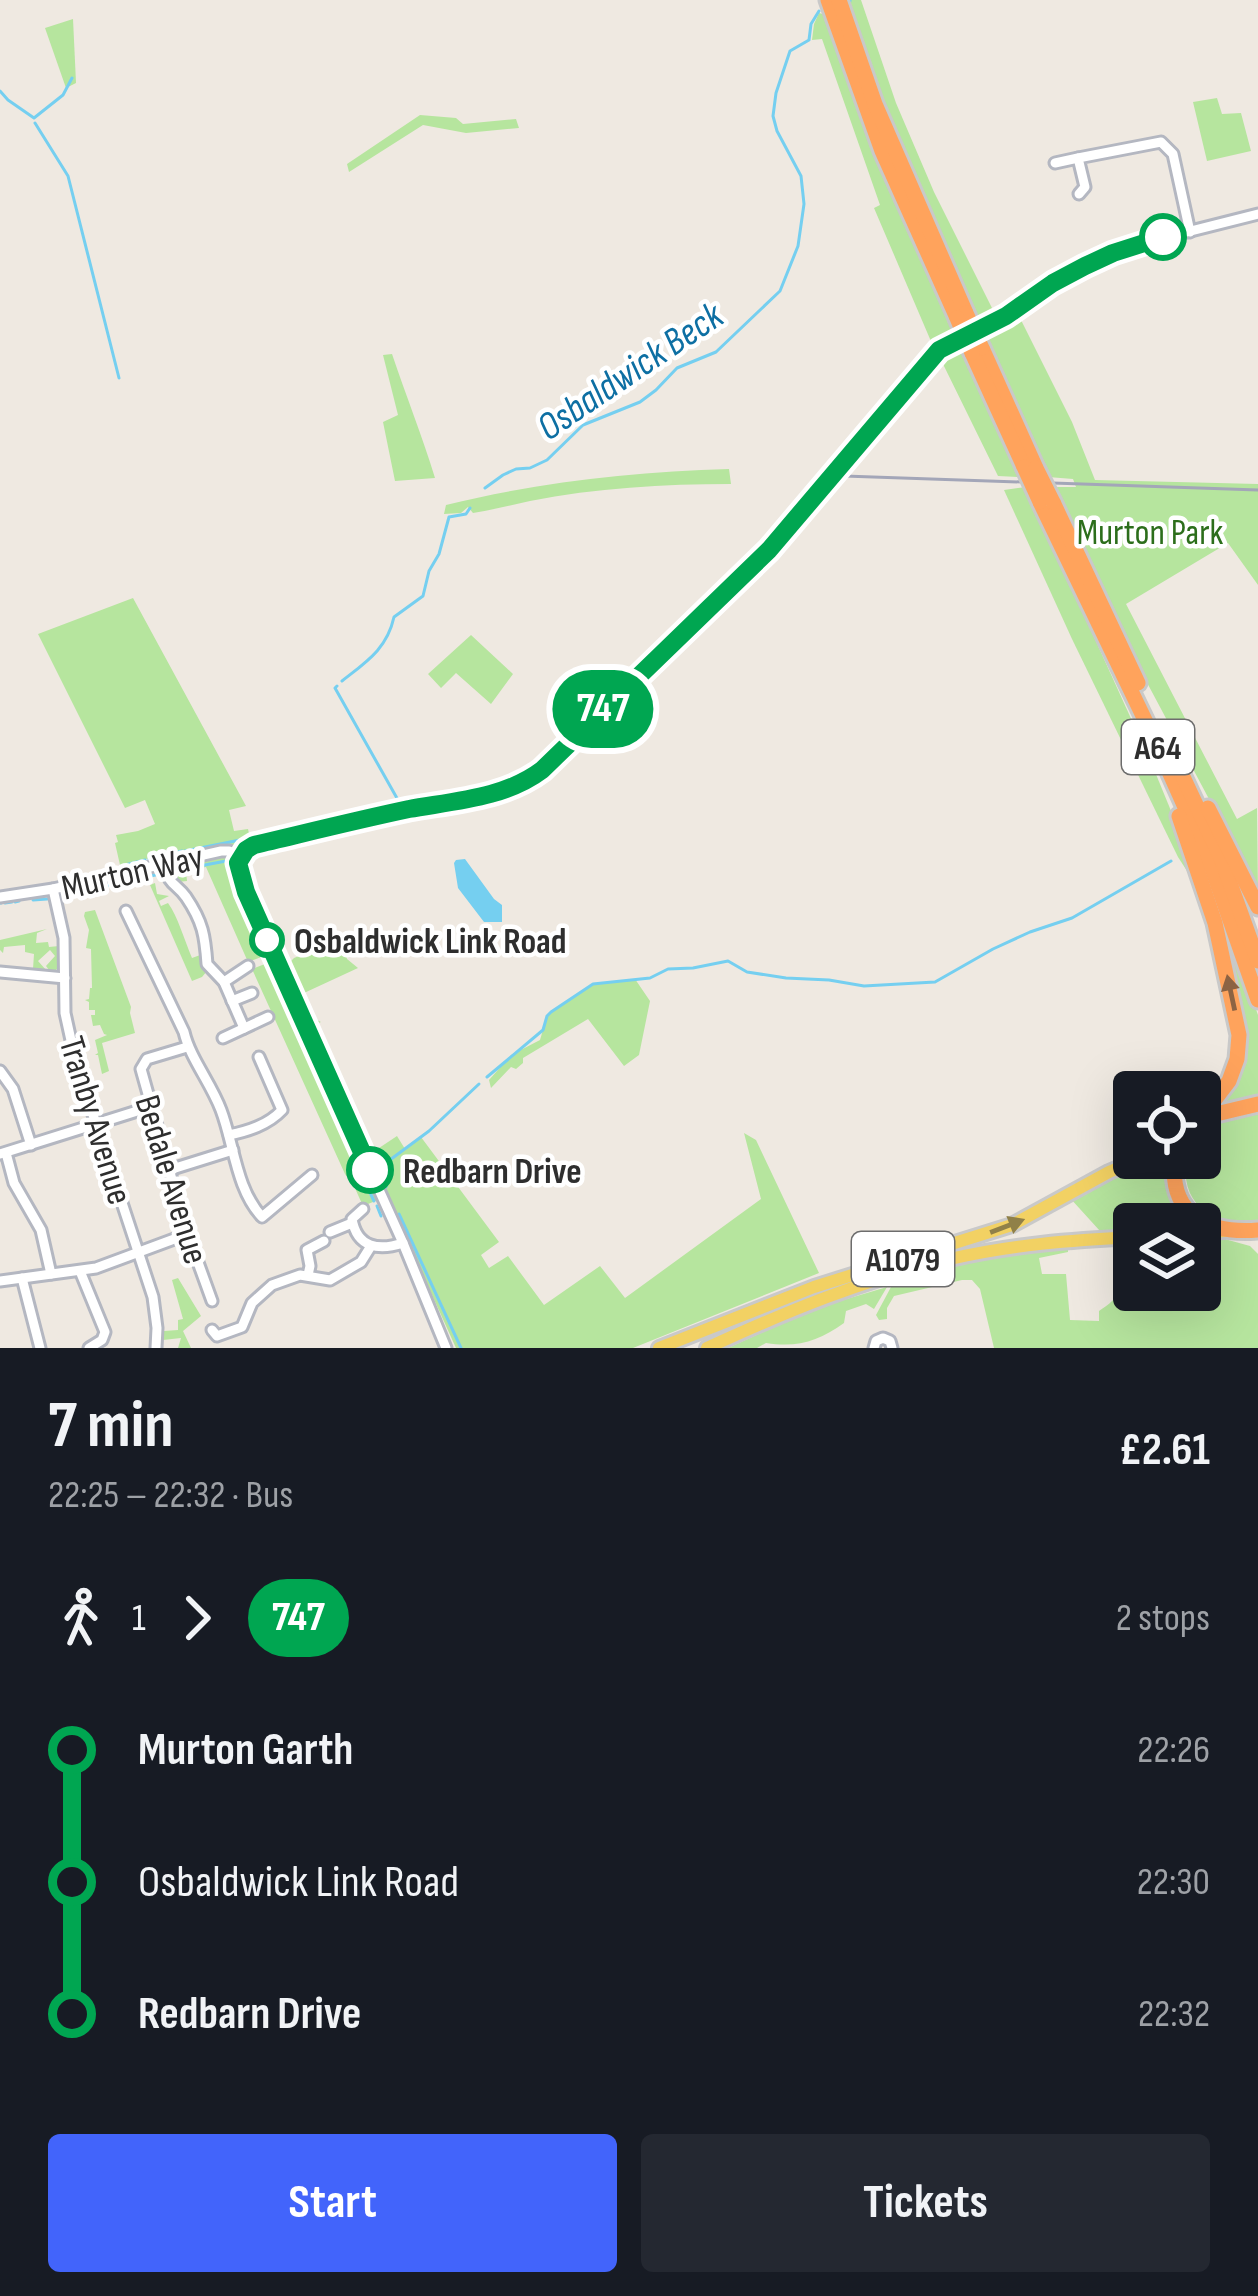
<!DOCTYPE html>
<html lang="en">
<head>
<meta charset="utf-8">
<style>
	:root { --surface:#171b24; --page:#242831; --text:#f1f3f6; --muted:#9ea1a6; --accent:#4264fb }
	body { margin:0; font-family:"Sofia Sans Condensed",sans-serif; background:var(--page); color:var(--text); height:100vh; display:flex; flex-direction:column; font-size:45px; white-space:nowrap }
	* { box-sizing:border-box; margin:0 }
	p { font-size:39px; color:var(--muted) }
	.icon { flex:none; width:66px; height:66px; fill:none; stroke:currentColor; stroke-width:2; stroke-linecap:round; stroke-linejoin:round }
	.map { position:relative; height:1348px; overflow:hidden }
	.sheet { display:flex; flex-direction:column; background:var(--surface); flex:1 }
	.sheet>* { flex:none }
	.badge { padding:0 24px; border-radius:39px; font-size:42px; line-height:78px }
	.tools { position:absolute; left:1113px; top:1071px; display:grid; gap:24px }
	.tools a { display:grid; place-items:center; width:108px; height:108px; border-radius:12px; background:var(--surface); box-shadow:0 12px 48px #0002; font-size:60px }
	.map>.badge { position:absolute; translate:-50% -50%; box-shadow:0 0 0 6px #fff }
	.legs { display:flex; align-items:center; gap:18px; height:132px; padding:0 48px; font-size:39px }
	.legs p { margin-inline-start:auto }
	.head { display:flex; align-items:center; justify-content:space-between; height:204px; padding:0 48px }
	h1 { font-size:66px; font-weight:700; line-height:90px }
	.button { display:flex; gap:24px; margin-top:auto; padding:24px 48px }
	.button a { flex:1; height:138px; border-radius:12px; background:var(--accent); color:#fff; font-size:48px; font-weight:700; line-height:138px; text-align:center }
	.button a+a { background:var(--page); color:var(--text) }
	ul { padding:0 48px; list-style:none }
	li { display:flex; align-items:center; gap:42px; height:132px; font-size:45px }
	li i { display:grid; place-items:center; width:18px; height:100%; margin:0 15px; background:currentColor }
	li i::after { content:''; width:30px; height:30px; margin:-15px; border:9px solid; border-radius:50%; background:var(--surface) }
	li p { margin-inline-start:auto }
	li:first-child i { background:linear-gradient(#0000 50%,currentColor 0) }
	li:last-child i { background:linear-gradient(currentColor 50%,#0000 0) }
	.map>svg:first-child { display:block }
	.green { fill:#b6e59e }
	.water { fill:#75cff0 }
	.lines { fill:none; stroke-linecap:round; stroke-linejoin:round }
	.stream { stroke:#75cff0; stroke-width:3 }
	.minor-casing { stroke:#b4b7c1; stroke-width:15 }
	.major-casing { stroke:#c9c9c9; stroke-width:18 }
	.highway-casing { stroke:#c9c9c9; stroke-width:21 }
	.minor { stroke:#fff; stroke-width:9 }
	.major { stroke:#f2d163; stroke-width:12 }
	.highway { stroke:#ffa35c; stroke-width:15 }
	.rail { stroke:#a3a6b8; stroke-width:3 }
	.highway-bridge-casing { stroke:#c9c9c9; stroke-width:21; stroke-linecap:butt }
	.highway-bridge { stroke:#ffa35c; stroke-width:15 }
	.oneway { fill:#8c6343 }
	.oneway2 { fill:#908048 }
	.line-1-casing { stroke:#fff; stroke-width:27 }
	.line-1 { stroke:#00a651; stroke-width:18 }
	.stop-1-dot { fill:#fff; stroke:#00a651; stroke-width:6 }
	.labels { text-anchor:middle; stroke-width:9; stroke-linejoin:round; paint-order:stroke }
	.shield { fill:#fff; stroke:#6d6d6d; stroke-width:3 }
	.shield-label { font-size:33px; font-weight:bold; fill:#2e2e2e }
	.park-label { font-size:36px; fill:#2c6e1b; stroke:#fff }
	.street-label { font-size:36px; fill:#2e2e2e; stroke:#fff }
	.stop-label { font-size:36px; font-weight:bold; fill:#2e2e2e; stroke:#fff; text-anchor:start }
	.water-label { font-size:39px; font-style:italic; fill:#0d6fa3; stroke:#fff }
</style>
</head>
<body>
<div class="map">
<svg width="1258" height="1348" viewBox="0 0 1258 1348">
	<rect width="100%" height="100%" fill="#efe9e1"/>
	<g class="green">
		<polygon points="847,0 861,0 896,103 934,192 995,314 978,323 891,128"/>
		<polygon points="819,13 823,14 872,146 954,333 933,346 874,208 880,205 822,39 812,40 814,24"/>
		<polygon points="73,19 76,83 66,88 45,28"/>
		<polygon points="1217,98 1222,114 1241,113 1251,151 1207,161 1193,102"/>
		<polygon points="420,115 456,118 463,124 516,119 519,128 466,133 423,125 349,172 347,164"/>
		<polygon points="1017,312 1072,422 1095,480 1258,484 1258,585 1228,543 1126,604 1237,819 1257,808 1258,897 1242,861 1136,662 1052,487 1076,487 1073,479 1048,477 983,333"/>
		<polygon points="958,343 966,356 1020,477 998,476 942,362 906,395 932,361"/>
		<path d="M392,354C406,396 422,435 435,478L395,481L383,422L398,415L383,355Z"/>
		<path d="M729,469L731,484C663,484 596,488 530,501C511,505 492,510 473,513L468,507L461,513L444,514L446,505C539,482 633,472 729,469Z"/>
		<polygon points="1026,487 1153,767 1192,862 1198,888 1178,857 1072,639 1004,490"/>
		<polygon points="133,598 246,806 229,810 234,831 248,829 250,838 244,839 249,841 239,847 223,846 222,844 186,855 183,850 180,857 170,858 165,855 146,859 146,864 127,869 124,864 120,865 115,843 118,842 116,835 138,831 155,824 145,800 125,808 38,634"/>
		<polygon points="471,635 513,674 491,704 456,673 441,688 428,674"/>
		<polygon points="520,773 519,781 360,816 355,810 518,776"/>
		<polygon points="1200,849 1258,1015 1258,1098 1219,1107 1228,1092 1243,1050"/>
		<polygon points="219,857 227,858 232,867 267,955 248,962 206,867 186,871 187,881 177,882 173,878 174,867"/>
		<path d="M155,883L157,894L169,896L159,901L161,906L168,903C178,917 184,939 192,958L203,954V962L207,971L202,977L192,981L150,885Z"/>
		<polygon points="95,910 131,1007 130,1013 135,1033 102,1043 109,1071 102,1074 98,1055 95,1055 98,1053 95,1040 107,1035 104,1034 100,1025 93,1026 91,1015 95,1015 95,1010 89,1010 89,1002 85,1000 89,999 90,988 92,988 91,949 86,948 89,930 84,916 85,912"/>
		<polygon points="47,929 37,933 36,943 48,942 49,947 59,946 59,967 55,971 49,970 46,966 55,956 50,950 38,961 46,970 33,969 34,954 25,952 25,945 4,947 3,953 0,950 0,940"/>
		<polygon points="342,938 347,959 358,968 304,993 315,1019 321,1022 313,1025 303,1012 287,965 294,958"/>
		<polygon points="270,962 371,1187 378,1200 363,1206 354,1186 345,1174 252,969"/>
		<polygon points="635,979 650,1001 639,1055 624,1066 588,1019 523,1058 523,1063 516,1069 511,1067 491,1088 489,1080 511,1055 540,1040 547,1016 551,1012 593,984"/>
		<path d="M1258,1112V1223C1215,1227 1178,1205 1187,1158H1200V1134C1217,1118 1236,1116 1258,1112Z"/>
		<polygon points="744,1133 756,1140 819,1273 633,1348 456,1348 365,1147 369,1138 376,1150 397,1136 405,1149 421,1137 499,1242 481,1255 489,1268 508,1256 544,1305 600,1266 625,1298 761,1199"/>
		<polygon points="1155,1158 1172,1158 1171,1163 1200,1224 1134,1224 1134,1232 1128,1233 1127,1229 1100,1231 1070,1198 1117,1173"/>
		<path d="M1221,1238L1250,1246L1258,1254V1348H994L980,1289L972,1280H962L894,1296L887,1308V1319L879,1320L876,1315L891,1287L947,1275L957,1265L1017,1254L1068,1248V1252L1039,1258L1042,1274H1066L1070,1320L1099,1321V1311C1129,1292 1127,1277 1122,1245H1134V1290H1200V1240Z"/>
		<polygon points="178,1278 201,1316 183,1331 191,1348 178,1348 181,1338 163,1340 164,1331 178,1330 178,1320 183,1319 172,1280"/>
		<path d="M887,1287L874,1309L866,1304L846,1311L844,1323C819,1341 798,1348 766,1343L757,1348H728L813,1309Z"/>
	</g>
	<polygon class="water" points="465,859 494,899 502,905 502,922 484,922 458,888 454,863 456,860"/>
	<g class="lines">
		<g class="stream">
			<polyline points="850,1 850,0"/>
			<polyline points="0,91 8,100 34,118 63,95 72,78"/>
			<polyline points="35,123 68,176 119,378"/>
			<polyline points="485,488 503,475 516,469 530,468 547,460 583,425 640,402 656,390 677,368 716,352 780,291 798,246 804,204 801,176 777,131 773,116 776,93 790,51 809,40 811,24 819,11"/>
			<path d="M342,681C366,662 387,649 394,617L423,596L429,571L439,554L449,517L466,514L470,508"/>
			<polyline points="337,686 335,688 398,800"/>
			<polyline points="346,832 401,821 401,819"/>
			<polyline points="329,836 342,833"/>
			<polyline points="185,851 245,839"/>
			<polyline points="252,854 320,838"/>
			<polyline points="168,855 182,851"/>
			<polyline points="155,858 161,856"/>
			<polyline points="149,859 151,859"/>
			<polyline points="125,865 145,860"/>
			<polyline points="247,869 257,896"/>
			<polyline points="173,871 226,861"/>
			<polyline points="62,895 160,874"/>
			<polyline points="33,900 47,899"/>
			<polyline points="15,902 19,901"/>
			<polyline points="0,903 1,903"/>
			<polyline points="5,903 12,902"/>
			<polyline points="264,913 280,949"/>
			<polyline points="289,969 312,1021"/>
			<polyline points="319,1036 328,1053"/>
			<polyline points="339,1077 361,1125"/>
			<polyline points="487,1077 543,1030 547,1016 551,1012 593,984 650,978 668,969 693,968 728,961 747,972 786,978 829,980 864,986 935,982 993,949 1030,932 1072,918 1171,861"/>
			<polyline points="370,1145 386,1187"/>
			<polyline points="379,1168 429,1131 479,1084"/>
			<polyline points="362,1176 374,1201"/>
			<polyline points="377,1206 381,1216"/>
			<polyline points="399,1214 461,1348"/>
		</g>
		<defs>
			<g id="minor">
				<polyline points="1055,163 1078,158"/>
				<polyline points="1079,194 1085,187 1078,158 1161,142 1173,154 1190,232"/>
				<polyline points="241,856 254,845 490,794 526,782 542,770 753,567 939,350 991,324 1053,283 1113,253 1147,242 1258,214"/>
				<polyline points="241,856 239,873 252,908 403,1243 446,1348"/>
				<path d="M164,865C170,887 175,882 186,897C203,922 205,936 207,964L224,982L244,1028"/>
				<polyline points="53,889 64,938 65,1013 76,1063 153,1297 157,1328 156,1348"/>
				<polyline points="0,897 53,889 221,851 229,851 241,856"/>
				<path d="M126,911L184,1032C190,1058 211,1083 221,1110C234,1144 236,1189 262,1217L312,1175"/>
				<polyline points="0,972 65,978"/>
				<polyline points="224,982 248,966"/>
				<polyline points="232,1001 252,993"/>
				<polyline points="223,1038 268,1017"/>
				<polyline points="187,1047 147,1059 141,1069 185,1226 185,1235 191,1243 212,1301"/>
				<polyline points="0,1071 13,1089 31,1145"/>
				<path d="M229,1135C248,1131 268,1125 282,1110L259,1057"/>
				<polyline points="6,1153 14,1183 41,1230 51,1274"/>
				<polyline points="0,1154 150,1107"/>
				<polyline points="169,1170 233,1150"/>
				<path d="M363,1209L352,1219C357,1248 379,1251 403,1243"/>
				<polyline points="330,1232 352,1223"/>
				<polyline points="80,1271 105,1332 102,1340 89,1348"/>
				<polyline points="308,1275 310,1266 307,1250 324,1241"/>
				<polyline points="22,1278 40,1348"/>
				<polyline points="0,1281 96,1268 185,1235"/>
				<polyline points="212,1330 217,1336 242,1327 252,1303 272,1285 300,1275 330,1280 361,1262 371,1246"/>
				<polyline points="874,1348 876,1341 883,1338 890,1341 892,1348"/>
			</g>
			<g id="major">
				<polyline points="1200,1233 1224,1231"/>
				<polyline points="659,1348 814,1287 1012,1225 1109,1172 1142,1158"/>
				<path d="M707,1348C785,1312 865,1279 950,1259C1010,1245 1072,1240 1134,1237"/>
			</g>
			<g id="highway">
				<polyline points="828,0 882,151 957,318"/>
				<polyline points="839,0 875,104 966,313"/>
				<polyline points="982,348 1036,468"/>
				<polyline points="972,353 1024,467"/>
				<polyline points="1040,502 1158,747 1210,863 1258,1000"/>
				<polyline points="1053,502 1138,683"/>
				<polyline points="1162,732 1221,858 1258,961"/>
				<polyline points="1208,808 1258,907"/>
				<polyline points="1179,816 1215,923 1239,1035 1237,1059 1229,1081 1200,1119"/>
				<polyline points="1203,1120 1216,1114 1258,1104"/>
				<path d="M1175,1158C1168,1215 1208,1234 1258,1230"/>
			</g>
		</defs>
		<use href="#minor" class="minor-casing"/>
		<use href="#major" class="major-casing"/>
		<use href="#highway" class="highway-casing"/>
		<use href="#minor" class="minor"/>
		<use href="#major" class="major"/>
		<use href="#highway" class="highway"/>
		<polyline class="rail" points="844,476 1258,490"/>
		<defs>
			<g id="highway-bridge">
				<polyline points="966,313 982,348"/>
				<polyline points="957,318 972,353"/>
				<polyline points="1024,467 1040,502"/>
				<polyline points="1036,468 1053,502"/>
			</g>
		</defs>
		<use href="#highway-bridge" class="highway-bridge-casing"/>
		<use href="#highway-bridge" class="highway-bridge"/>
	</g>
	<defs><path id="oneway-solid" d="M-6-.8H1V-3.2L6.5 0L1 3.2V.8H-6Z" transform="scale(3)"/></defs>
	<use class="oneway" href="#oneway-solid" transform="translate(1231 993) rotate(-102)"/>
	<use class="oneway2" href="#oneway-solid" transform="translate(1007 1226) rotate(-21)"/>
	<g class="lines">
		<defs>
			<path id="line-1" d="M370,1170L246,892L238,863L246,850L254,845C305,833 357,820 409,809C454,801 505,798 542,770L769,550L939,350L1006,316L1053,283L1085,266L1113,253L1163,237"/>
		</defs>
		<use href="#line-1" class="line-1-casing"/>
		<use href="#line-1" class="line-1"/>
	</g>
	<g class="stop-1-dot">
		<circle cx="1163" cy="237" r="21"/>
		<circle cx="267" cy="940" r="15"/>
		<circle cx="370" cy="1170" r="21"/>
	</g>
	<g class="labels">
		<g class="shield">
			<rect x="1122" y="720" width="72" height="54" rx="9"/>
			<rect x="852" y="1232" width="102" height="54" rx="9"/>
		</g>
		<g class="shield-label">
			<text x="1158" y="759">A64</text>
			<text x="903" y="1271">A1079</text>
		</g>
		<g class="park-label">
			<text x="1150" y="544">Murton Park</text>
		</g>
		<g class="street-label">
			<text transform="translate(132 871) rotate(-13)" y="13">Murton Way</text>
			<text transform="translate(97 1120) rotate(73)" y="13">Tranby Avenue</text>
			<text transform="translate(173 1179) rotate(73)" y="13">Bedale Avenue</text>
		</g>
		<g class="stop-label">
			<text x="294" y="953">Osbaldwick Link Road</text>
			<text x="403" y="1183">Redbarn Drive</text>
		</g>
		<g class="water-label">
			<text transform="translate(629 370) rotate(-34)" y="14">Osbaldwick Beck</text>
		</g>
	</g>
</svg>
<div class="tools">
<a><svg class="icon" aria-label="locate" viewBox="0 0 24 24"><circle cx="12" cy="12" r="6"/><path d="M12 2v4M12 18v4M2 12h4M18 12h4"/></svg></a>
<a><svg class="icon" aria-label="layers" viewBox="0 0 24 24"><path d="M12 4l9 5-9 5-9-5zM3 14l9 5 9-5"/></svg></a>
</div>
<b class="badge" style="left:603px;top:709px;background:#00a651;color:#fff">747</b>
</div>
<section class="sheet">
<div class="head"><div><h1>7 min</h1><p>22:25 – 22:32 · Bus</p></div><b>£2.61</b></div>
<div class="legs"><svg class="icon" aria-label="walk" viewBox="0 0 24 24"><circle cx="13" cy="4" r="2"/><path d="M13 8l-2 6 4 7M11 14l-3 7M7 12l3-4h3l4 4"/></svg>1<svg class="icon" aria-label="forward" viewBox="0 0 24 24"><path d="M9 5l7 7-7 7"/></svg><b class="badge" style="background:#00a651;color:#fff">747</b><p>2 stops</p></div>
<ul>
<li><i style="color:#00a651"></i><b>Murton Garth</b><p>22:26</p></li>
<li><i style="color:#00a651"></i><span>Osbaldwick Link Road</span><p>22:30</p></li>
<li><i style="color:#00a651"></i><b>Redbarn Drive</b><p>22:32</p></li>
</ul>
<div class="button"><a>Start</a><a>Tickets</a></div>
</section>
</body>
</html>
